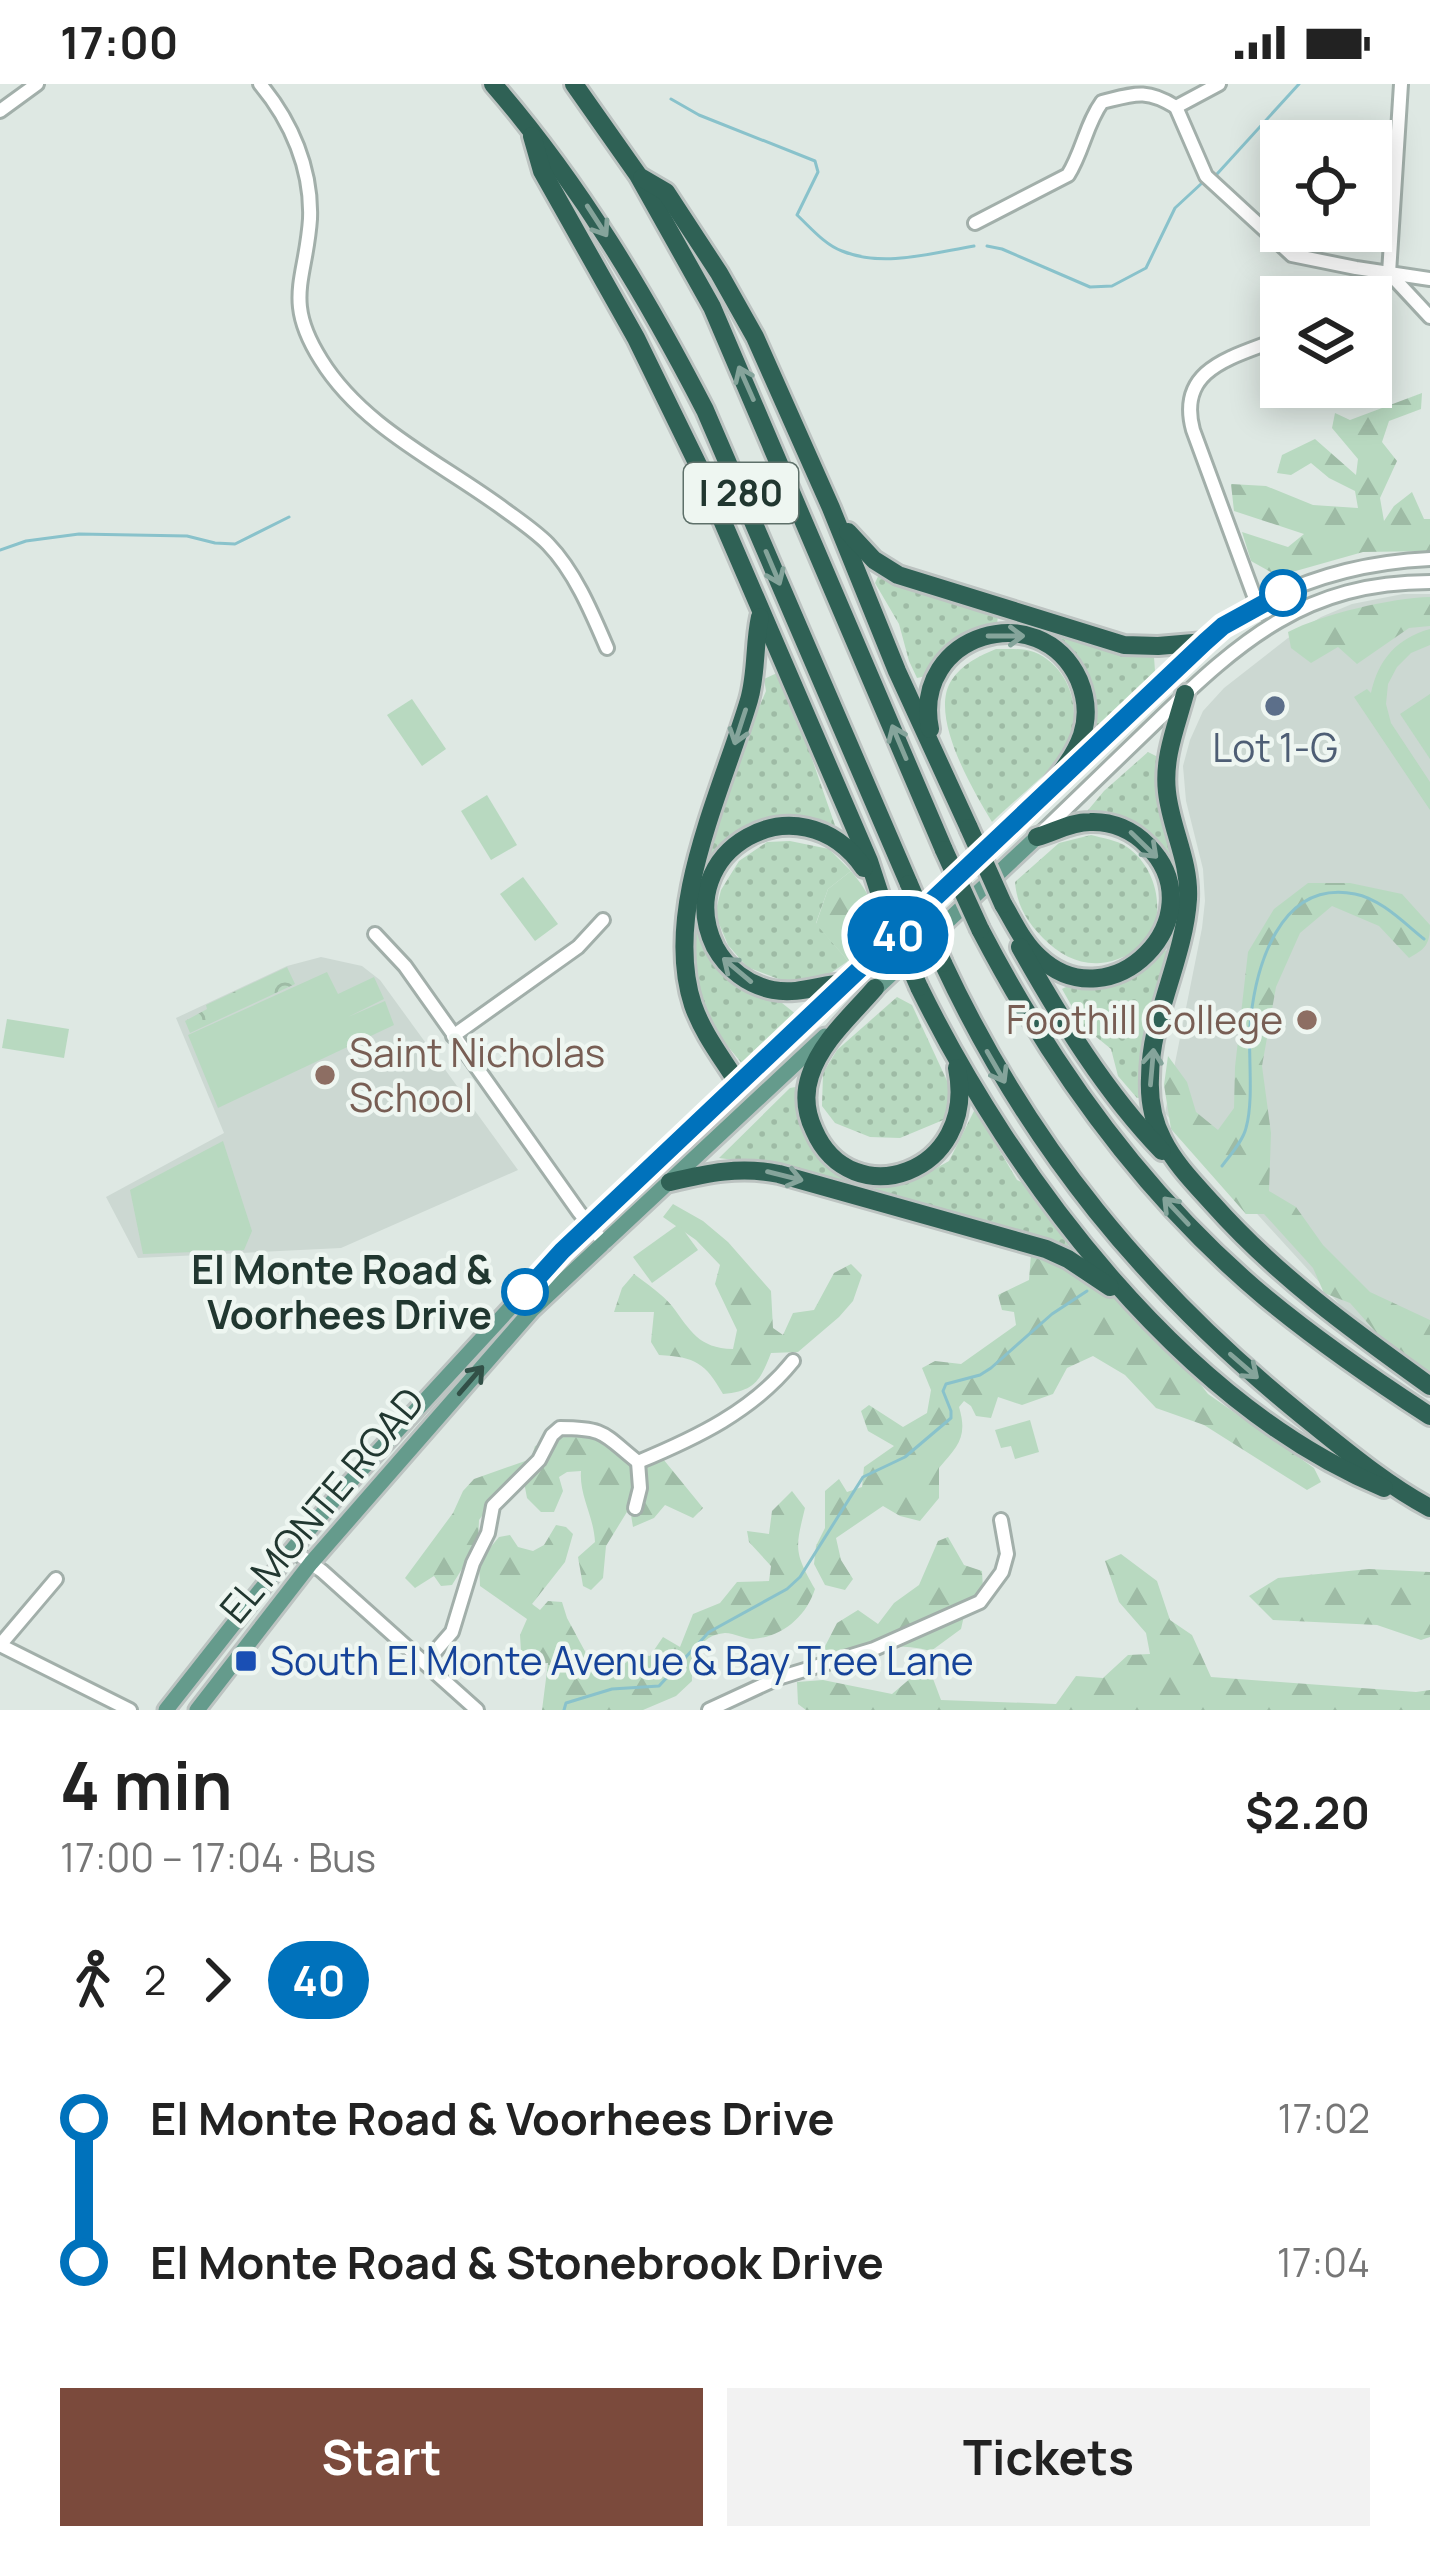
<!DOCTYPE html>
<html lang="en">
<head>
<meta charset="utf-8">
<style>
	:root { --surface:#fff; --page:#f2f2f2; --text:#222; --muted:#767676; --accent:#7b4a3c }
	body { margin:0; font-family:Manrope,sans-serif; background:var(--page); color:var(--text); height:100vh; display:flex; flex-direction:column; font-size:45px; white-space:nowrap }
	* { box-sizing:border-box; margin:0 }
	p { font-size:39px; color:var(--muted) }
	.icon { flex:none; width:66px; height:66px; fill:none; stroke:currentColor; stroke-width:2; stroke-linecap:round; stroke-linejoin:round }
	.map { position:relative; height:1626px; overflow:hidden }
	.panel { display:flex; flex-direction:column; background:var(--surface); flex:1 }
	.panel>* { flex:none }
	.badge { padding:0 24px; border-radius:39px; font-size:42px; line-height:78px }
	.controls { position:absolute; left:1260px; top:36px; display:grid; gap:24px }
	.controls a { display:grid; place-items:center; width:132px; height:132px; border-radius:0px; background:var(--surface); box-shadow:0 6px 30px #0003; font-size:60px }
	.map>.badge { position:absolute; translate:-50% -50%; box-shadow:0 0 0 6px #fff }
	.legs { display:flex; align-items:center; gap:18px; height:132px; padding:0 60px; font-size:39px }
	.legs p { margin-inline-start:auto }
	.headline { display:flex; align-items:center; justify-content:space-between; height:204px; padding:0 60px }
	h1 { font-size:66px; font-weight:700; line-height:90px }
	.button { display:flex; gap:24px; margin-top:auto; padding:24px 60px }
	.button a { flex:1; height:138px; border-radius:0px; background:var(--accent); color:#fff; font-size:48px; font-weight:700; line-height:138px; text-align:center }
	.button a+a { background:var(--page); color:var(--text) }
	ul { padding:0 60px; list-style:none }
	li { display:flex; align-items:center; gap:42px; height:144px; font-size:45px }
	li i { display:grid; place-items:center; width:18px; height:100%; margin:0 15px; background:currentColor }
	li i::after { content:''; width:30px; height:30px; margin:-15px; border:9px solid; border-radius:50%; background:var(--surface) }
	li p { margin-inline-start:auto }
	li:first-child i { background:linear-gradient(#0000 50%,currentColor 0) }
	li:last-child i { background:linear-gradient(currentColor 50%,#0000 0) }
	.status { display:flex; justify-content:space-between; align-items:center; height:84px; padding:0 60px; background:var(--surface); direction:ltr }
	.status svg { height:33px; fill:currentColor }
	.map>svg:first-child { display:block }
	.built { fill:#ccd8d2 }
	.grass { fill:url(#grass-dots) }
	.forest { fill:url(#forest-firs) }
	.park { fill:url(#park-crowns) }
	.garden { fill:#b8d9c0 }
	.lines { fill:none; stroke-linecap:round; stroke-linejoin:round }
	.stream { stroke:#89c2cb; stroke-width:3 }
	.minor-casing { stroke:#a2afaa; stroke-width:18 }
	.major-casing { stroke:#bcc3c1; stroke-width:21 }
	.highway-casing { stroke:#bcc3c1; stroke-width:24 }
	.minor { stroke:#fff; stroke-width:12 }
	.major { stroke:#659b8c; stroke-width:15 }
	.highway { stroke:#2f6155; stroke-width:18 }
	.highway-bridge-casing { stroke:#bcc3c1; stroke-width:24; stroke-linecap:butt }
	.highway-bridge { stroke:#2f6155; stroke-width:18 }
	.oneway { stroke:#85a49b }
	.oneway2 { stroke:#325047 }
	.line-1-casing { stroke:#fff; stroke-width:27 }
	.line-1 { stroke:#0072bc; stroke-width:18 }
	.stop-1-dot { fill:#fff; stroke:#0072bc; stroke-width:6 }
	.service-dot { fill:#5c6f8a; stroke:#eef6f1; stroke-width:4.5 }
	.education-dot { fill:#8d6e63; stroke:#eef6f1; stroke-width:4.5 }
	.transit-dot { fill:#1a4fb4; stroke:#eef6f1; stroke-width:4.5 }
	.labels { text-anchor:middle; stroke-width:9; stroke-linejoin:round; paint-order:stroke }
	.shield { fill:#eef6f1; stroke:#5e706a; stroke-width:3 }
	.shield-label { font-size:36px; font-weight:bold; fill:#213730 }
	.service-label { font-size:39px; fill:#4e5e75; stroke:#eef6f1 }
	.education-label { font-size:39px; fill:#785e54; stroke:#eef6f1; text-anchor:end }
	.stop-label { font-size:39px; font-weight:bold; fill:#213730; stroke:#eef6f1; text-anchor:end }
	.street-label { font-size:39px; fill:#213730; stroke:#eef6f1 }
	.transit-label { font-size:39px; fill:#164399; stroke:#eef6f1; text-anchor:start }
</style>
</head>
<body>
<div class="status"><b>17:00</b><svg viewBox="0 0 49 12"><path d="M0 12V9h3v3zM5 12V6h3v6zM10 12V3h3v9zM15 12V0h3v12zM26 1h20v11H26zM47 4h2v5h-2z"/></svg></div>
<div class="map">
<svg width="1430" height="1626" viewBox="0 0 1430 1626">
	<defs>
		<pattern id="grass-dots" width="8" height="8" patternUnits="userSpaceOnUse" patternTransform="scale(3)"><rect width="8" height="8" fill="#b8d9c0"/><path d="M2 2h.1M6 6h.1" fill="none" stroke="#9ebba5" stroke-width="1.8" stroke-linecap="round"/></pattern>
		<pattern id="forest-firs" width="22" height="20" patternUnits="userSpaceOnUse" patternTransform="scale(3)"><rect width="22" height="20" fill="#b8d9c0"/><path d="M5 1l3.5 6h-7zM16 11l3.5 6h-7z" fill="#9ebba5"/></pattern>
		<pattern id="park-crowns" width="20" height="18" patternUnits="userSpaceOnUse" patternTransform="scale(3)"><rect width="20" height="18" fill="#b8d9c0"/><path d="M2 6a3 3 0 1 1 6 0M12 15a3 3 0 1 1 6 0" fill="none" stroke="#9ebba5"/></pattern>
	</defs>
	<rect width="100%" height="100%" fill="#dee8e3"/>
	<g class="built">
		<polygon points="1403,510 1430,510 1430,1302 1396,1282 1165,1029 1202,844 1205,817 1203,785 1186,717 1183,682 1190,656 1203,627 1224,604 1288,554 1321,533 1352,520"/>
		<polygon points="321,873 362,882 380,896 518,1086 341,1164 138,1174 106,1113 224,1049 176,934 287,882"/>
	</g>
	<g class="grass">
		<polygon points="880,488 906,503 998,528 997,543 936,590 917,594 909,577 899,540 875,499"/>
		<polygon points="1056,548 1131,570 1154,573 1155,587 1099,648 1094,635 1093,605"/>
		<path d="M996,565C1008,565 1023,564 1034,568C1074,584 1086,638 1061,672C1046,692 1011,719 992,738C973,706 929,633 951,597C962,580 979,572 996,565Z"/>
		<polygon points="777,589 803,649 838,750 760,741 701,803 734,682 766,607 764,595"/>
		<polygon points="1148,668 1162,675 1180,781 1163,762 1135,740 1084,731 1104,707"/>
		<path d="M1091,751C1102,754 1117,756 1127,763C1157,783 1169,833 1143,862C1137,868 1126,872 1118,875C1089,886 1064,875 1043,854C1026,837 1017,821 1015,798L1059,759Z"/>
		<polygon points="790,757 829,765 851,787 828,805 816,839 848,877 821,896 784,897 747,883 728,861 715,830 721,806 739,777 767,758"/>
		<polygon points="700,848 707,866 732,898 777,915 797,931 744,982 711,942 693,884 694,849"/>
		<path d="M1165,866L1171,870L1149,1014H1137L1118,992L1111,965L1083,942L1062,905C1076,898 1087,901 1103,901C1129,900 1148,884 1165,866Z"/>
		<polygon points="897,913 912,921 948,999 948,1034 900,1054 870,1053 835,1039 822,1022 823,989 837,966"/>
		<polygon points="801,1002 809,1048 863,1096 859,1105 772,1081 719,1074 790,1004"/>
		<polygon points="975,1025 1017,1096 1039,1106 1075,1155 1066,1164 874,1108 875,1099 922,1092 949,1077"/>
	</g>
	<g class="forest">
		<polygon points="1422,309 1421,325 1389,337 1382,358 1397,377 1380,414 1384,437 1394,422 1412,408 1424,435 1430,435 1430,467 1363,468 1278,492 1251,477 1242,448 1288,463 1304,450 1234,427 1231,400 1266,402 1313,421 1358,424 1355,407 1329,394 1311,379 1291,391 1277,389 1282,371 1315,355 1356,391 1358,375 1332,344 1335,329 1350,336"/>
		<path d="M1430,513V542L1409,544L1357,580L1338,563L1311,579L1291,564L1288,548C1323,530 1391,514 1430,513Z"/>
		<path d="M851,787C870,810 880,829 873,859L848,877L816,840L828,805Z"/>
		<path d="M1308,799H1350L1402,810L1430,841C1430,861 1425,865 1409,874L1379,842L1332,822L1300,849L1276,903L1262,982L1271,1049L1269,1107L1296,1123L1323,1161L1370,1208L1430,1236V1289L1381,1254L1350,1219L1324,1209L1313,1184L1264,1130H1246L1171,1045L1164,1001L1168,972L1187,998L1196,1028L1218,1046L1234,1024L1235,983L1248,868L1274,825Z"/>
		<path d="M673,1120L703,1137L728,1158L771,1207L773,1244L783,1251L793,1229L814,1226L834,1189L851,1180L862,1191L853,1217L839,1233L798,1268L771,1269C760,1297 755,1307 723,1310C705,1279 696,1273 659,1271L651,1258L654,1228H614L622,1204L634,1190C647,1200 662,1210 672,1222C691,1247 698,1264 733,1265L737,1246L715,1200L720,1181L696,1156L663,1133Z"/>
		<path d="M1031,1170L1078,1185L1121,1217L1164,1253L1208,1310L1314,1384L1321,1398L1307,1406L1204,1341L1156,1324L1125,1291L1093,1272L1067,1284L1053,1310L1022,1321L998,1313L991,1334L976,1332L971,1322L964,1317L959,1323C968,1353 958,1362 939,1384V1414L920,1437L900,1432L883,1422L836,1454L841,1476L853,1495L845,1506L825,1501L814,1480L816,1462L825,1444V1407L839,1395L847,1408L862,1403L864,1383L894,1362L868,1347L861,1327L869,1321L903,1343L927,1329L931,1306L922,1284L935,1277L961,1280L1016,1241L1014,1228L1002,1226L998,1211L1029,1196Z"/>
		<path d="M583,1346C603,1362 625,1373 641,1393L630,1423L606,1462L603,1494L591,1506L583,1502L578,1473L595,1458C594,1433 579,1411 581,1387L567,1388L559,1393L563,1407L554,1428H541L527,1414L523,1393L497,1412L479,1436L478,1459L452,1501L441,1502L434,1492L415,1504L405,1494L453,1429L463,1407L474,1395L531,1375L535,1362Z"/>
		<polygon points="659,1370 703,1424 693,1434 665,1421 654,1434 633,1443 631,1431 644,1421 646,1375"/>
		<path d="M792,1407L805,1424C795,1465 794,1468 815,1505C806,1533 782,1553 753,1555C743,1555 735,1549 725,1549C698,1551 692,1575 692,1597L676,1612L643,1626H542L548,1579L534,1580L521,1567L520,1551L527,1535L480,1502L479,1477L499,1453L510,1451L518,1463L533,1467L544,1461L556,1441L566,1443L573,1450L565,1478L532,1520L540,1526L548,1517L562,1518L567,1534L594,1584L616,1587L636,1570L650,1572L663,1553L680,1563L693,1530L720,1519L737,1498L769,1497L771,1482L749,1458L747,1447L769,1450L772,1427Z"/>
		<path d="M948,1453L964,1481L982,1487L983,1505L966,1523L961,1545L931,1567C892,1558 877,1564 842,1582L820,1572L837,1539L858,1526L878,1540L894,1519L919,1501L938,1457Z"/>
		<polygon points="1121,1470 1157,1497 1170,1536 1192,1551 1211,1593 1416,1608 1430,1606 1430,1626 806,1626 798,1620 797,1598 823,1596 892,1610 912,1593 932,1592 941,1616 1056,1620 1076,1592 1103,1594 1128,1571 1150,1570 1146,1549 1119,1518 1105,1477"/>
		<polygon points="1369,1485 1430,1488 1430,1553 1421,1556 1377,1541 1273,1536 1249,1512 1278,1494"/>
	</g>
	<polygon class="park" points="287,883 295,900 190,949 185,937 207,925 206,921"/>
	<g class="garden">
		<path d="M1430,545V561L1411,569L1397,583L1388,600L1386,620L1391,639L1430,698V726L1354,613L1367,605L1371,609C1378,576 1397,554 1430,545Z"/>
		<polygon points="1430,610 1430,675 1400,630"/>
		<polygon points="412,615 446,665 422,682 387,631"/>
		<polygon points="487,711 517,761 491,776 461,727"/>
		<polygon points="523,793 558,840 535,857 500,810"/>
		<polygon points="327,888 338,910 374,893 384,915 348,933 385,917 394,941 218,1024 188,951"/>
		<polygon points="7,935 69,945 64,974 2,964"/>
		<polygon points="223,1057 252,1147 244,1166 143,1170 130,1106"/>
		<polygon points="679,1140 698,1166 652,1199 633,1173"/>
		<polygon points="1030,1336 1039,1368 1015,1375 1011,1362 1001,1364 995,1346"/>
	</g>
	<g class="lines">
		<g class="stream">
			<path d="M671,15L699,31L815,77L818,88L797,131C810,143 825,161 842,167C883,184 932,169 974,162"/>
			<polyline points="1217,90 1299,0"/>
			<polyline points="987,162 1002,165 1090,203 1112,202 1146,184 1175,124 1202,99"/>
			<polyline points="0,466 26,457 79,450 187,452 215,459 235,460 289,433"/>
			<path d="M1222,1082C1230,1071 1243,1057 1246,1044C1254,1016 1248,972 1250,942C1255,884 1279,795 1355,810C1381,815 1404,839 1424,855"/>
			<polyline points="564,1626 566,1619 612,1605 659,1602 709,1548 787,1505 800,1493 863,1393 905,1373 951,1334 951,1327 943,1307 946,1300 980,1291 991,1284 1052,1230 1087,1207"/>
		</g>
		<defs>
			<g id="minor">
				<path d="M260,0C291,37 312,85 310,135C306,196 283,216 321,276C363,344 442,379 505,426C520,437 535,447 548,460C575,488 592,529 607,564"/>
				<polyline points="1176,23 1206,92 1292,171 1356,184 1430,195"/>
				<polyline points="0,27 37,0"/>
				<path d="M975,139L1068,91C1083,67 1086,40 1102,18C1134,10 1146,4 1176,23L1219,0"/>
				<polyline points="1390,190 1430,233"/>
				<polyline points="1364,213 1389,189 1401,0"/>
				<path d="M1260,528L1193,346C1176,283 1235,273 1281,254"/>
				<path d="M1066,691L1205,558C1269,504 1347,479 1430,475"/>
				<path d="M1042,748C1080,711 1119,674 1157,637C1241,556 1306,498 1430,498"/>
				<polyline points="375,850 405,882 579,1128 605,1160"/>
				<polyline points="453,952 578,863 603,836"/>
				<path d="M638,1378C696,1354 753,1327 793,1277"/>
				<polyline points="635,1424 640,1404 638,1378"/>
				<polyline points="292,1466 322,1487 477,1626"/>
				<polyline points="56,1495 0,1561 130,1626"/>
				<path d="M425,1579L452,1548L473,1479L488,1449L493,1422L539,1376L552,1351L560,1344C606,1344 603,1350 638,1378"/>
				<polyline points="709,1626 778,1594 874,1565 980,1518 1002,1488 1007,1470 1001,1436"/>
			</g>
			<g id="major">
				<polyline points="869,911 1037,753"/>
				<polyline points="166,1626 292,1466 338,1411 557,1173 1036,720"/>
				<polyline points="197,1626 311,1479 532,1226 825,952"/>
			</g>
			<g id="highway">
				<path d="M493,0C579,99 645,210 705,326L909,800"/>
				<polyline points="574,0 638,91 712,223 944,766"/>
				<polyline points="532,52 542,87 636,254 700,385 869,777 884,823"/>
				<polyline points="642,94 666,108 719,189 755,253 831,424 897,587 969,744"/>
				<polyline points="848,448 874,476 898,491 1124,561 1158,562 1205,558"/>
				<path d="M1185,610C1176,643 1163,674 1167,708C1171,745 1190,777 1188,815C1184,876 1150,933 1150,994C1149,1015 1153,1037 1163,1056C1175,1080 1195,1100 1213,1120C1277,1192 1352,1246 1430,1302"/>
				<path d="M930,645C911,550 1040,511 1079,596C1086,613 1088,633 1082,651C1073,677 1052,699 1036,720"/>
				<path d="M1003,820C1014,838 1023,859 1039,873C1111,941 1218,833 1148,762C1133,746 1112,737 1090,738C1071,738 1055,748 1037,753"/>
				<path d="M980,845C1052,983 1145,1113 1266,1214C1318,1257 1373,1295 1430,1332"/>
				<path d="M1020,863C1060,934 1105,1008 1162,1067"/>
				<path d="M943,879C1029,1063 1146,1205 1304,1333C1344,1365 1385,1400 1430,1424"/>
				<path d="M846,899C821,900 799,911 773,906C748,901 727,885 715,863C669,768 799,691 864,784"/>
				<path d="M919,903C1013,1094 1182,1320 1384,1404"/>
				<path d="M875,904C852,931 821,957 810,992C804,1010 806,1029 814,1046C851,1132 979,1090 957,984"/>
				<path d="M739,1001C723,975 703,950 693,921C662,827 722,707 749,616C757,588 754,560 760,533"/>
				<path d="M670,1098C708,1089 740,1082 779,1090L1046,1165L1068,1175L1110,1203"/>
			</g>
		</defs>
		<use href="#minor" class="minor-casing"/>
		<use href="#major" class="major-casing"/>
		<use href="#highway" class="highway-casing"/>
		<use href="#minor" class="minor"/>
		<use href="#major" class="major"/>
		<use href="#highway" class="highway"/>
		<defs>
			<g id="highway-bridge">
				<polyline points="969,744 1003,820"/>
				<polyline points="944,766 980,845"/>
				<polyline points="909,800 943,879"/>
				<polyline points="884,823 919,903"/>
			</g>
		</defs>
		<use href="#highway-bridge" class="highway-bridge-casing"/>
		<use href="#highway-bridge" class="highway-bridge"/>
	</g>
	<defs><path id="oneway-shaft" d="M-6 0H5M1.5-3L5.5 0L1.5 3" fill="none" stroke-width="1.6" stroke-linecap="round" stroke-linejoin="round" transform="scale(3)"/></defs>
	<g class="oneway">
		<use href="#oneway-shaft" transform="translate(597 137) rotate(57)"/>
		<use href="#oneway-shaft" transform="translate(746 299) rotate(-114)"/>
		<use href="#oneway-shaft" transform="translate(773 484) rotate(67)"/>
		<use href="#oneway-shaft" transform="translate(1006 552)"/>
		<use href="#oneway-shaft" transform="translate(740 643) rotate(108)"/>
		<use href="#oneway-shaft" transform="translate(899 658) rotate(-113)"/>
		<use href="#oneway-shaft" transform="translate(1144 761) rotate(44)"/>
		<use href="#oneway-shaft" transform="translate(737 886) rotate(-140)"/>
		<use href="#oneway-shaft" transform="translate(996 983) rotate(60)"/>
		<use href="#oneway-shaft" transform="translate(1152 983) rotate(-85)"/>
		<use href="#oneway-shaft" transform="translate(785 1092) rotate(14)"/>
		<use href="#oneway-shaft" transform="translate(1176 1127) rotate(-133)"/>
		<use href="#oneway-shaft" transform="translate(1244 1282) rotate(41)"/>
	</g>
	<use class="oneway2" href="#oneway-shaft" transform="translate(471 1296) rotate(-49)"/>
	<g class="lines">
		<defs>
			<polyline id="line-1" points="525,1208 562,1167 1205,558 1223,542 1283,509"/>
		</defs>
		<use href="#line-1" class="line-1-casing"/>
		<use href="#line-1" class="line-1"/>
	</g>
	<g class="stop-1-dot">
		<circle cx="1283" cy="509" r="21"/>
		<circle cx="525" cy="1208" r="21"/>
	</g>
	<circle class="service-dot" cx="1275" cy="622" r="12"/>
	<g class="education-dot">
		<circle cx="1307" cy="936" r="12"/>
		<circle cx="325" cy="991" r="12"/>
	</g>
	<rect class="transit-dot" x="234" y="1565" width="24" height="24" rx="6"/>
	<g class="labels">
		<rect class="shield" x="684" y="379" width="114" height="60" rx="9"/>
		<g class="shield-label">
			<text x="741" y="422">I 280</text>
		</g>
		<g class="service-label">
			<text x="1275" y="678">Lot 1-G</text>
		</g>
		<g class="education-label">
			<text x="1283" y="950">Foothill College</text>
			<text x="349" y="983" text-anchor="start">Saint Nicholas<tspan x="349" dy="45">School</tspan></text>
		</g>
		<g class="stop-label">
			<text x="492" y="1200">El Monte Road &amp;<tspan x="492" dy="45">Voorhees Drive</tspan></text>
		</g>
		<g class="street-label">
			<text transform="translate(322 1421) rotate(-50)" y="14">EL MONTE ROAD</text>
		</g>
		<g class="transit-label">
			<text x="270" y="1591">South El Monte Avenue &amp; Bay Tree Lane</text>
		</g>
	</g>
</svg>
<div class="controls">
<a><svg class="icon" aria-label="locate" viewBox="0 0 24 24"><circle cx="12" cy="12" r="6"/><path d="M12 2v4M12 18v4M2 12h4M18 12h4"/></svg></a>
<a><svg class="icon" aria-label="layers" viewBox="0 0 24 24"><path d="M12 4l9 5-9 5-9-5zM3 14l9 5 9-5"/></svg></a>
</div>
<b class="badge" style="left:898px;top:851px;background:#0072bc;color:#fff">40</b>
</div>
<section class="panel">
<div class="headline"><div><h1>4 min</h1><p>17:00 – 17:04 · Bus</p></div><b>$2.20</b></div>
<div class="legs"><svg class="icon" aria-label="walk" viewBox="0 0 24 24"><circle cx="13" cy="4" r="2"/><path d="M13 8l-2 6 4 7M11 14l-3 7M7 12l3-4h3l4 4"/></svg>2<svg class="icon" aria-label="forward" viewBox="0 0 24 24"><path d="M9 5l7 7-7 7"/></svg><b class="badge" style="background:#0072bc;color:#fff">40</b></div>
<ul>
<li><i style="color:#0072bc"></i><b>El Monte Road &amp; Voorhees Drive</b><p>17:02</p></li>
<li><i style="color:#0072bc"></i><b>El Monte Road &amp; Stonebrook Drive</b><p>17:04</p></li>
</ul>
<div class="button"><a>Start</a><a>Tickets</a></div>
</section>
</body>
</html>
